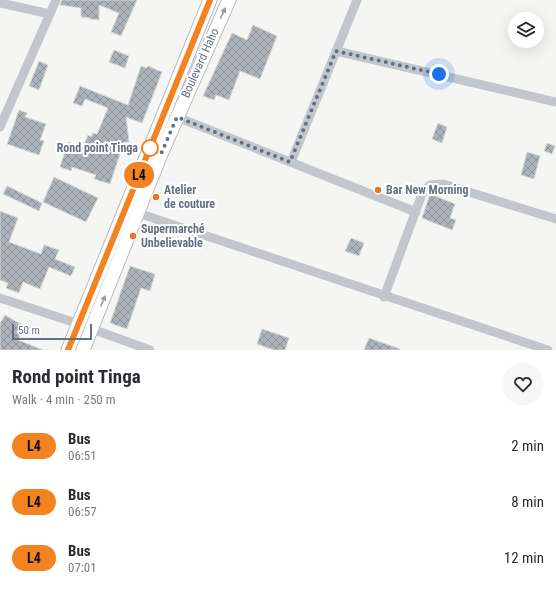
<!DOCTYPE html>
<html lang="en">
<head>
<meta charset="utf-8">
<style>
	:root { --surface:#fff; --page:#f7f7f7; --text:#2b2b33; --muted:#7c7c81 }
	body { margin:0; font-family:"Roboto Condensed",sans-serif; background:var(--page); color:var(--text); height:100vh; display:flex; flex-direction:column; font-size:15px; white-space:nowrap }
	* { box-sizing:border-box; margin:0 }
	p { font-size:13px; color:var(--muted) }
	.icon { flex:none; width:22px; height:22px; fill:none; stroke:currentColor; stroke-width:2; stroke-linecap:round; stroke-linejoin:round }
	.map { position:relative; height:350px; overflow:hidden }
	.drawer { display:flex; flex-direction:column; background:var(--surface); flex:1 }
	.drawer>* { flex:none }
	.badge { padding:0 8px; border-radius:13px; font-size:14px; line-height:26px }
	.buttons { position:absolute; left:508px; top:12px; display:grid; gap:8px }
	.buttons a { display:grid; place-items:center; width:36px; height:36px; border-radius:50%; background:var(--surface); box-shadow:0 4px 16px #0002; font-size:20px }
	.scale { position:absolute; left:12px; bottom:10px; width:80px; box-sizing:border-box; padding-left:4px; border:2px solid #657083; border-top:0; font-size:11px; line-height:14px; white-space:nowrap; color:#657083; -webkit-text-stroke:3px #fff; paint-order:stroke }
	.you { position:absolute; width:20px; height:20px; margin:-10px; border:3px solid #fff; border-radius:50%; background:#1a73e8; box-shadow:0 0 0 6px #1a73e833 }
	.map>.badge { position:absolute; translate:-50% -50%; box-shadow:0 0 0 2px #fff }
	.round { display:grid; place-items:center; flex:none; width:42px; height:42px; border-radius:21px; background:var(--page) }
	.overview { display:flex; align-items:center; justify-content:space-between; height:68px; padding:0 12px }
	h1 { font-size:19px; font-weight:700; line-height:30px }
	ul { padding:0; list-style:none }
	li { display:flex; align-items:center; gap:12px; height:56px; padding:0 12px }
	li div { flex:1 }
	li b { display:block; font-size:15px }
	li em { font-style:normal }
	li .badge { min-width:44px; font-weight:700; text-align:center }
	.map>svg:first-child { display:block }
	.building { fill:url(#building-cross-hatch); stroke:#d7d8d5 }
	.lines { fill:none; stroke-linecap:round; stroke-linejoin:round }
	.secondary-casing { stroke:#b6b9be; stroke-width:15 }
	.minor { stroke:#c3c6ca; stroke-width:9 }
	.secondary { stroke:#fff; stroke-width:13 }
	.oneway { fill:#939ba8 }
	.line-casing { stroke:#fff; stroke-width:9 }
	.line { stroke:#f58220; stroke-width:6 }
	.walk { stroke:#657083; stroke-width:4; stroke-dasharray:0 7.2 }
	.stop-dot { fill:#fff; stroke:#f58220; stroke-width:2 }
	.poi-dot { fill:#e17a28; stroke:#fff; stroke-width:1.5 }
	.labels { text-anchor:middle; stroke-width:4; stroke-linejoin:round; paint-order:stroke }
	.street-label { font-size:12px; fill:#657083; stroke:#fff }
	.stop-label { font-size:12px; font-weight:bold; fill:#657083; stroke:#fff; text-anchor:end }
	.poi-label { font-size:12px; font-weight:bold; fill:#657083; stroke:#fff; text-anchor:start }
</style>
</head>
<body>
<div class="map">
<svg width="556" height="350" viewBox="0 0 556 350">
	<defs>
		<pattern id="building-cross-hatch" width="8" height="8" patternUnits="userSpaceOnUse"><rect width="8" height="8" fill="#acb2b9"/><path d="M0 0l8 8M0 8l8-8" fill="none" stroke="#90959c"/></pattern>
	</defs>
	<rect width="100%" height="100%" fill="#f5f6f3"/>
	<g class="building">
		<polygon points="62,0 137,0 121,36 111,32 119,13 99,5 99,20 90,19 90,18 81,17 81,8 60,5"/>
		<polygon points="253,25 277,36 260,79 240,71 229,100 216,95 214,100 203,96 232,33 247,40"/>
		<polygon points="114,50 129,56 125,68 109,62"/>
		<polygon points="39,61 48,65 39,90 29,86"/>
		<polygon points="141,66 147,68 148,66 162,72 142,123 126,117 129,142 124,142 110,184 94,179 96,175 72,167 71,171 60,167 68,142 83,147 88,135 91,137 93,133 97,134 108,108 85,99 82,106 73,103 80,86 128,105"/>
		<polygon points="19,110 27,113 25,117 46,124 40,140 44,141 39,155 7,144"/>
		<polygon points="438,123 447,127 442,143 432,139"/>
		<polygon points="547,143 555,146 552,154 544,151"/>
		<polygon points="527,152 540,156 534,179 521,175"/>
		<polygon points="54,177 98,198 86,222 43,202"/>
		<polygon points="7,186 42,203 39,211 3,194"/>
		<polygon points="430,194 455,204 450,218 456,220 452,230 422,218"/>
		<polygon points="0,211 18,218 9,242 41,254 44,245 59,250 55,259 75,267 71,276 49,267 40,289 23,282 19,293 6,288 8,283 0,280"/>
		<polygon points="351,238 364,243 359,256 345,251"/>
		<polygon points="130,266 155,274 150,291 141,288 127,329 110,323"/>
		<polygon points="5,315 24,326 18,340 43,350 0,350 0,323"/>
		<polygon points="262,329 289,338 285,350 274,350 257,344"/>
		<polygon points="369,338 400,349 400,350 364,350"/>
	</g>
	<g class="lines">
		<defs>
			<g id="secondary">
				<polyline points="68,350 210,0"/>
				<polyline points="83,350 161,154 229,0"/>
			</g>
		</defs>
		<use href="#secondary" class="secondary-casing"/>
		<g class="minor">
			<polyline points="0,3 50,14"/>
			<polyline points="336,51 556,102"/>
			<polyline points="177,117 416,212"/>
			<polyline points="0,127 56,0"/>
			<polyline points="291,162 357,0"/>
			<polyline points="138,213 548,350"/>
			<polyline points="384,297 422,194 430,185 443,184 556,219"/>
			<polyline points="0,298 79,324"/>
			<polyline points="92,329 150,350"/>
		</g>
		<use href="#secondary" class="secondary"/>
	</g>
	<defs><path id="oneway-solid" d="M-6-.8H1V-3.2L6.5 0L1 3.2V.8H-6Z"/></defs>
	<g class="oneway">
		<use href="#oneway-solid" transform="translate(223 13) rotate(-65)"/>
		<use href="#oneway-solid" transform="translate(103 301) rotate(-68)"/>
	</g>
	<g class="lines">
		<defs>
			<polyline id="line" points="68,350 210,0"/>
		</defs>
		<use href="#line" class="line-casing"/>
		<use href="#line" class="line"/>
		<polyline class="walk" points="150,148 161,154 177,117 290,162 336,51 439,74"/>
	</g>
	<circle class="stop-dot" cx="150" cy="148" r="8"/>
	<g class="poi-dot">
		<circle cx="378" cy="190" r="4"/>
		<circle cx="156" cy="197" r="4"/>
		<circle cx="133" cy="236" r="4"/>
	</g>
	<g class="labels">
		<g class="street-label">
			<text transform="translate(200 63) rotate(-66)" y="4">Boulevard Haho</text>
		</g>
		<g class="stop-label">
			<text x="138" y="152">Rond point Tinga</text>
		</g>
		<g class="poi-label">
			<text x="164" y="194">Atelier<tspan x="164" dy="14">de couture</tspan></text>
			<text x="386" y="194">Bar New Morning</text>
			<text x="141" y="233">Supermarché<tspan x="141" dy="14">Unbelievable</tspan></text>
		</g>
	</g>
</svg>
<div class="buttons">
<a><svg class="icon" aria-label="layers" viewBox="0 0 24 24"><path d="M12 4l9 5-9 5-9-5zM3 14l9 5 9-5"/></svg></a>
</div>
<div class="scale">50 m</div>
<div class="you" style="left:439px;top:74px"></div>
<b class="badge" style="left:139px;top:175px;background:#f58220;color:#111">L4</b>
</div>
<section class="drawer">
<div class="overview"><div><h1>Rond point Tinga</h1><p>Walk · 4 min · 250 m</p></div><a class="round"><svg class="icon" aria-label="heart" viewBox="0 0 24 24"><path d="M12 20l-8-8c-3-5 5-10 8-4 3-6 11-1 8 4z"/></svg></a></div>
<ul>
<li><span class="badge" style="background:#f58220;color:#111">L4</span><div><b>Bus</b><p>06:51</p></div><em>2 min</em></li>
<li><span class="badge" style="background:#f58220;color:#111">L4</span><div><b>Bus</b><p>06:57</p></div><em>8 min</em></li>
<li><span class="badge" style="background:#f58220;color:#111">L4</span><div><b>Bus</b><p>07:01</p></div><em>12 min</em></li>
</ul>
</section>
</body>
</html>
